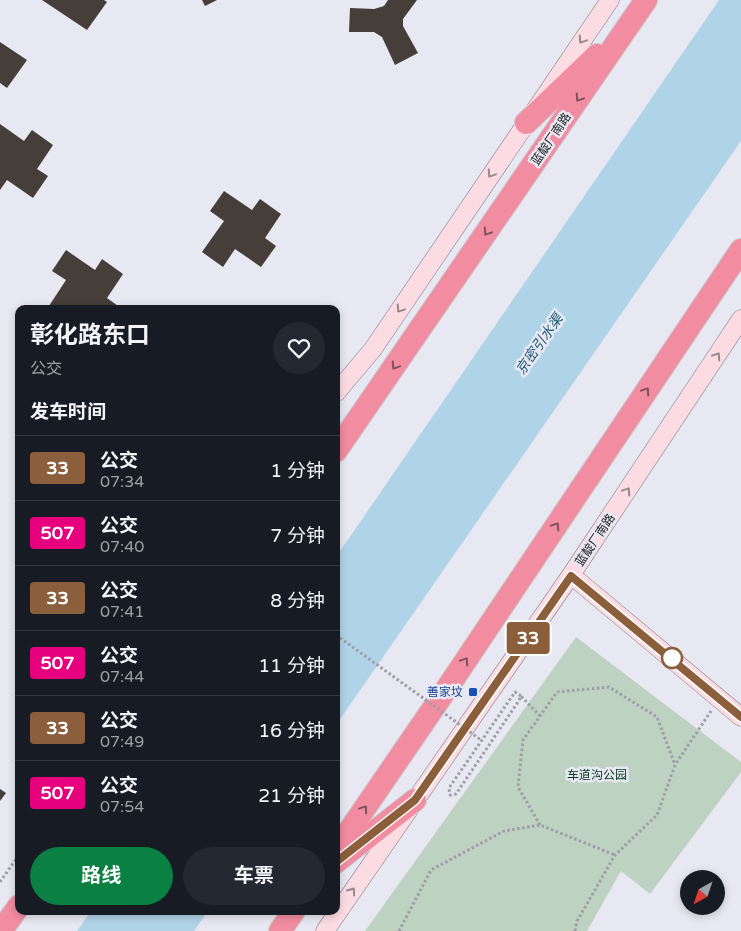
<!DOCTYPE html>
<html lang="zh">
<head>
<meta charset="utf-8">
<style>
	:root { --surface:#171b24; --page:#242831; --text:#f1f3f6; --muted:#9ea1a6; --line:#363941; --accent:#0b8043 }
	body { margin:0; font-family:"Varela Round","Noto Sans SC",sans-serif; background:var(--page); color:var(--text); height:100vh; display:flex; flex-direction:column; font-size:19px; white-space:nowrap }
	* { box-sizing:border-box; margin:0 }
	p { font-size:16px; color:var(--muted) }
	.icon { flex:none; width:28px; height:28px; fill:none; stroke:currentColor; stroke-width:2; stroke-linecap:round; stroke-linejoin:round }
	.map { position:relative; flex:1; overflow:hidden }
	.drawer { position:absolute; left:15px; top:305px; width:325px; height:610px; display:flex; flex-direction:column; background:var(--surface); border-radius:10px; box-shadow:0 2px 8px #0003 }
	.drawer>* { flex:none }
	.badge { padding:0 10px; border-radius:4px; font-size:18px; line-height:32px }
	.needle { width:32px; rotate:220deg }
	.fabs { position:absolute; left:680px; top:870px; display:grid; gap:10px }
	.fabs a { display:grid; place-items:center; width:45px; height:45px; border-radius:50%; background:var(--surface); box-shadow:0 2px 8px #0003; font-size:25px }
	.map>.badge { position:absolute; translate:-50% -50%; box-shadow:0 0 0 2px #fff }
	h2 { padding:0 15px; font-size:19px; line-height:45px }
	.round { display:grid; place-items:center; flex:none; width:52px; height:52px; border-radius:26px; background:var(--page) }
	.headline { display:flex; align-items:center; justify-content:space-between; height:85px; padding:0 15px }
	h1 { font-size:24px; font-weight:700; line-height:38px }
	.action { display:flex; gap:10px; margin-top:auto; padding:10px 15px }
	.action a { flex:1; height:58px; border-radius:30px; background:var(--accent); color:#fff; font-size:20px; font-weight:700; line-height:58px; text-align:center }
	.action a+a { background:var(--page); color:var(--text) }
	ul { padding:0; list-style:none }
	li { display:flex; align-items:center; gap:15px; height:65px; padding:0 15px; border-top:1px solid var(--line) }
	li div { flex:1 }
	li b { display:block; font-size:19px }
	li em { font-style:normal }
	li .badge { min-width:55px; font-weight:700; text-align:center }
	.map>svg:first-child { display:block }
	.green { fill:#bed2c1 }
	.water { fill:#b0d4e7 }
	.building { fill:#453e39 }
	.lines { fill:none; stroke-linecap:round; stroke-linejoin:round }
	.secondary-casing { stroke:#7a7a83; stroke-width:19 }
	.highway-casing { stroke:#c9c9ca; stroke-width:24 }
	.path { stroke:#9e9ea6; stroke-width:3; stroke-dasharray:2.5 2.5; stroke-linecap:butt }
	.secondary { stroke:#fbdce2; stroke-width:18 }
	.highway { stroke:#f28ca0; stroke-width:22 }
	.path-bridge { stroke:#9e9ea6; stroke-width:3; stroke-dasharray:2.5 2.5; stroke-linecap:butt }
	.oneway { stroke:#98878c }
	.oneway2 { stroke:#7e515b }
	.line-casing { stroke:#fff; stroke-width:11 }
	.line { stroke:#8b5e3c; stroke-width:8 }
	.stop-dot { fill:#fff; stroke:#8b5e3c; stroke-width:2.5 }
	.transit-dot { fill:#1a4fb4; stroke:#e8e8f2; stroke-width:2 }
	.labels { text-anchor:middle; stroke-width:5; stroke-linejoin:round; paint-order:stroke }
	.street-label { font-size:12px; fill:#202023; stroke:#e8e8f2 }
	.transit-label { font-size:12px; fill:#164399; stroke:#e8e8f2; text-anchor:end }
	.park-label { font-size:12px; fill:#053818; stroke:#e8e8f2 }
	.water-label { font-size:14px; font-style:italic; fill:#1c5a76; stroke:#e8e8f2 }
</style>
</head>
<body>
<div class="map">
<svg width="741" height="931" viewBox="0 0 741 931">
	<rect width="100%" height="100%" fill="#e8e8f2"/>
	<polygon class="green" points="576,637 741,762 741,772 650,894 621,871 587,931 365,931"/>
	<g class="water">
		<polygon points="719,0 741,0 741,141 336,725 336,557"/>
		<polygon points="91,911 208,911 194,931 77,931"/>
	</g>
	<g class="building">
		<polygon points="42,0 104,0 107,2 87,30"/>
		<polygon points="202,0 217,0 205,6"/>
		<polygon points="388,0 417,0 403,19 403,26 418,53 395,65 382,37 374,32 349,32 350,8 374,9 384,6"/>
		<polygon points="0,42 27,60 7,88 0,83"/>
		<polygon points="0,124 24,141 32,130 53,145 37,169 48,176 33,198 7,180 0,190"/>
		<polygon points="224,191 252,210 260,199 281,214 265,238 276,246 261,267 235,249 223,267 202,252 224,221 210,211"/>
		<polygon points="66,250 95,270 102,259 123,274 107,298 118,306 116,309 47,309 66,280 52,271"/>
		<polygon points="0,789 6,793 0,801"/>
	</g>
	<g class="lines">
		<defs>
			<g id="secondary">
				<polyline points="336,393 373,349 610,0"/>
				<polyline points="571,575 741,717"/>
				<polyline points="325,931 571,575 741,319"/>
			</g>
			<g id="highway">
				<polyline points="526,123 597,55"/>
				<polyline points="336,451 646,0"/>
				<polyline points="336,850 452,681 741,250"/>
				<polyline points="336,862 415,800"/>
				<polyline points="1,931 19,906"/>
				<polyline points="280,931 294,911"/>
			</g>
		</defs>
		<use href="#secondary" class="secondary-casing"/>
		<use href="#highway" class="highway-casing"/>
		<g class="path">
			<polyline points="521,696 515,692 449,788 450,795 456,794 518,702 521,696 540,716"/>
			<polyline points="540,825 518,787 523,740 557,692 609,687 657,717 675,765"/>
			<polyline points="0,882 19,855"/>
			<polyline points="399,931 431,870 504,831 540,825 615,855"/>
			<polyline points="575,931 577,921 615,855 657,815 675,765 711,711"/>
		</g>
		<use href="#secondary" class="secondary"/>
		<use href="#highway" class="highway"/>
		<polyline class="path-bridge" points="336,635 481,740"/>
	</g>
	<defs><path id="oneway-chevron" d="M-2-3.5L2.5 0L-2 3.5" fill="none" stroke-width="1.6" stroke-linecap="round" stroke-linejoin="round" transform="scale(1.25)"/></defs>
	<g class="oneway">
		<use href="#oneway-chevron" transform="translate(582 40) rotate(124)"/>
		<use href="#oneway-chevron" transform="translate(491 174) rotate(124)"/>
		<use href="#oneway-chevron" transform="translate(400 309) rotate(124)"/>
		<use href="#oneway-chevron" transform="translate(717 356) rotate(-56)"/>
		<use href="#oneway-chevron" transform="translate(627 491) rotate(-56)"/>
		<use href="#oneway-chevron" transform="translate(352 891) rotate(-55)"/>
	</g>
	<g class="oneway2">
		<use href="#oneway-chevron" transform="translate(579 98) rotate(124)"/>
		<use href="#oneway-chevron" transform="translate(487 232) rotate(124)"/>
		<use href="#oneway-chevron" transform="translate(395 366) rotate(124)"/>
		<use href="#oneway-chevron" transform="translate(646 391) rotate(-56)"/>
		<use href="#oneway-chevron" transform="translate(556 526) rotate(-56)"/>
		<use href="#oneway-chevron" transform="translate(465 661) rotate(-56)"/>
		<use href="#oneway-chevron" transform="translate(364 809) rotate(-56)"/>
	</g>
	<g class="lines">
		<defs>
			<polyline id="line" points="336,862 415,800 571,576 741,717"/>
		</defs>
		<use href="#line" class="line-casing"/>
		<use href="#line" class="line"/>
	</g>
	<circle class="stop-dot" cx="672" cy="658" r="10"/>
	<rect class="transit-dot" x="468" y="687" width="10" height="10" rx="2.5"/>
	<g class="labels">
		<g class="street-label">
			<text transform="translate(551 139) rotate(-56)" y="4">蓝靛厂南路</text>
			<text transform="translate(595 540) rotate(-56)" y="4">蓝靛厂南路</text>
		</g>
		<g class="transit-label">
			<text x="463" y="696">善家坟</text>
		</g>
		<g class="park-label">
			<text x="597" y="779">车道沟公园</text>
		</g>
		<g class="water-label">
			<text transform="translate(539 344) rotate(-55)" y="5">京密引水渠</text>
		</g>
	</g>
</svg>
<div class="fabs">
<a><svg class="needle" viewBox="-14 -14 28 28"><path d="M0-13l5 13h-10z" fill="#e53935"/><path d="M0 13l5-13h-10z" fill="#9ea1a6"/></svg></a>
</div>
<b class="badge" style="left:528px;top:638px;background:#8b5e3c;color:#fff">33</b>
<section class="drawer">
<div class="headline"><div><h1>彰化路东口</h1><p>公交</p></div><a class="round"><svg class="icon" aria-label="heart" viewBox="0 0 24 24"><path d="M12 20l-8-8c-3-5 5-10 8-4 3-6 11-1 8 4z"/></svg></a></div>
<h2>发车时间</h2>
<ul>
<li><span class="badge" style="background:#8b5e3c;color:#fff">33</span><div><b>公交</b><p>07:34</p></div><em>1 分钟</em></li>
<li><span class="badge" style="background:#e6007e;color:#fff">507</span><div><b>公交</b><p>07:40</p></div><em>7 分钟</em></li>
<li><span class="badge" style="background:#8b5e3c;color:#fff">33</span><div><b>公交</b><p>07:41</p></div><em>8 分钟</em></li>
<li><span class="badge" style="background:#e6007e;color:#fff">507</span><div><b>公交</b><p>07:44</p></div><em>11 分钟</em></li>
<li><span class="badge" style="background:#8b5e3c;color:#fff">33</span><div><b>公交</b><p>07:49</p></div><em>16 分钟</em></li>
<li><span class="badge" style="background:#e6007e;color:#fff">507</span><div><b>公交</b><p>07:54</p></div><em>21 分钟</em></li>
</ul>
<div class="action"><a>路线</a><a>车票</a></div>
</section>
</div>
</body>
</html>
